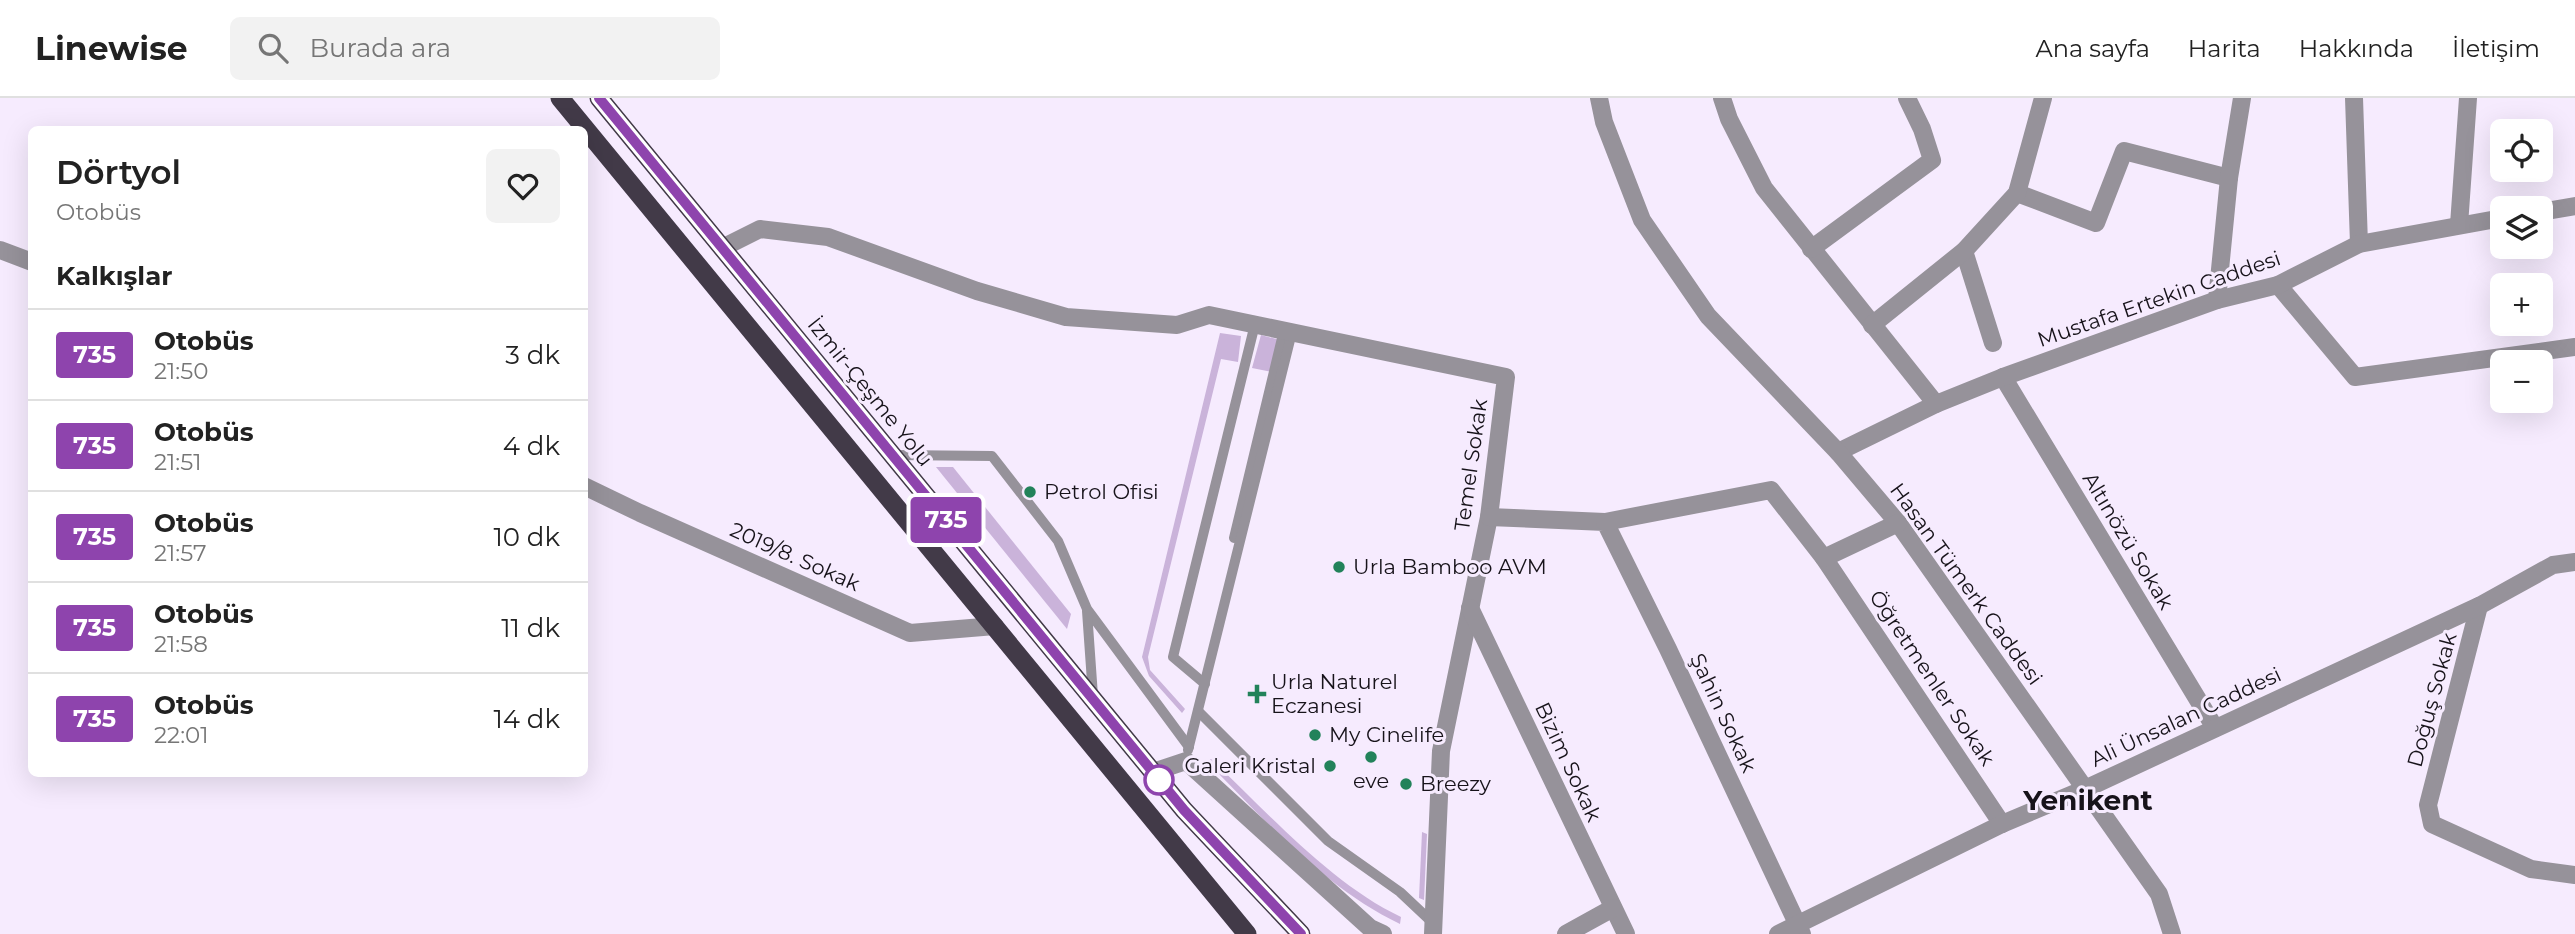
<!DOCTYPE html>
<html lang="tr">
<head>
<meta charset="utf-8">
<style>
	:root { --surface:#fff; --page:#f2f2f2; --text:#222; --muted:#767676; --line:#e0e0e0 }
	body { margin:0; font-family:Montserrat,sans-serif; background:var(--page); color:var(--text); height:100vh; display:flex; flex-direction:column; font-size:26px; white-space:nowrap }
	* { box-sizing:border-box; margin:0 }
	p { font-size:23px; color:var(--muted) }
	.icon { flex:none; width:38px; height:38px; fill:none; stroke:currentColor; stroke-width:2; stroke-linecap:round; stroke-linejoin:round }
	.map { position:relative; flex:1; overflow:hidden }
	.details { position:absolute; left:28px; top:28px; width:560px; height:651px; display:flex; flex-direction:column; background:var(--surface); border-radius:10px; box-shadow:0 7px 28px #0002 }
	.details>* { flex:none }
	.badge { padding:0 14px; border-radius:5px; font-size:24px; line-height:46px }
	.fabs { position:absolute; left:2490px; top:21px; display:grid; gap:14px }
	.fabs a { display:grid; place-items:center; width:63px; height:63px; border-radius:10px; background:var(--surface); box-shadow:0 7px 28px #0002; font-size:35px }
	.map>.badge { position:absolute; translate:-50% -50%; box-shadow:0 0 0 4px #fff }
	h2 { padding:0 28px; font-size:26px; line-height:63px }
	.round { display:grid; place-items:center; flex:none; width:74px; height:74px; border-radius:10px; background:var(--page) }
	.overview { display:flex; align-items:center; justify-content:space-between; height:119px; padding:0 28px }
	h1 { font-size:33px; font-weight:600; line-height:52px }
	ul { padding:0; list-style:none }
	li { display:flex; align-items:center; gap:21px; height:91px; padding:0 28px; border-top:2px solid var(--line) }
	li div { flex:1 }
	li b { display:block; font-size:26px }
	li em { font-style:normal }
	li .badge { min-width:77px; font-weight:700; text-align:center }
	header { display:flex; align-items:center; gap:42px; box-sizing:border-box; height:98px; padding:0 35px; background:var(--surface); border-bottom:2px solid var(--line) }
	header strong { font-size:33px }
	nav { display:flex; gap:38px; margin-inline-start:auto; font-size:24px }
	.search { width:490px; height:63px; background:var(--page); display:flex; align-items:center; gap:18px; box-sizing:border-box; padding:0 24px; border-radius:10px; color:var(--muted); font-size:26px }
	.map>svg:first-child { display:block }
	.green { fill:#cab3da }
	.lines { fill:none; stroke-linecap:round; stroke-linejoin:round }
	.service { stroke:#96929a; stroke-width:10 }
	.minor { stroke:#96929a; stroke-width:18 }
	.tertiary { stroke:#96929a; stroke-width:18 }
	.trunk { stroke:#423a48; stroke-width:19 }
	.line-casing { stroke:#fff; stroke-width:16 }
	.line { stroke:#8e44ad; stroke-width:10 }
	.poi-dot { fill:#22825a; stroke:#f6ebfe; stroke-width:2.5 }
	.stop-dot { fill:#fff; stroke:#8e44ad; stroke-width:3.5 }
	.labels { text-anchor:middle; stroke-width:6; stroke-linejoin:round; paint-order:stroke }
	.street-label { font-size:21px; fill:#17131a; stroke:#f6ebfe }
	.poi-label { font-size:21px; fill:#17131a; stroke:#f6ebfe; text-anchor:start }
	.district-label { font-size:28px; font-weight:bold; fill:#17131a; stroke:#f6ebfe }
</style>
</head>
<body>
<header>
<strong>Linewise</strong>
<div class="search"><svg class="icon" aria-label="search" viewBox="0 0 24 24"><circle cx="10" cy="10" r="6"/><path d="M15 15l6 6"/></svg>Burada ara</div>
<nav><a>Ana sayfa</a><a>Harita</a><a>Hakkında</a><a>İletişim</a></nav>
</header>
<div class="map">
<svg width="2575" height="836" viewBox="0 0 2575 836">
	<rect width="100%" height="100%" fill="#f6ebfe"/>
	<g class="green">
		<polygon points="1220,235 1241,238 1238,264 1221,261 1148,559 1150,572 1185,611 1182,615 1149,578 1142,559"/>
		<polygon points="1261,237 1280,242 1272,274 1252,270"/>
		<polygon points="936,369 953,369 1071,516 1067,531"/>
		<path d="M1211,661C1267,714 1331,786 1401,819L1400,826C1323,789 1266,723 1207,664Z"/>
		<polygon points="1422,734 1427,736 1424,802 1419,800"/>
	</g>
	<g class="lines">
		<g class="service">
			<polyline points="893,357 992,358 1058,443 1087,511 1189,649"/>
			<polyline points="1234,440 1284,232"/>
			<polyline points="1087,513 1093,598"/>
			<polyline points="1205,586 1173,559 1255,226"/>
			<polyline points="1198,613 1328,743 1400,794 1434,826"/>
			<polyline points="1188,652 1292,234"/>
		</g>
		<g class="minor">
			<polyline points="1722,0 1729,21 1764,90 1936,306"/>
			<polyline points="2354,0 2359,146"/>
			<polyline points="2017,95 2096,125 2124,53 2229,80"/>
			<polyline points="2541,114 2575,108"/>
			<polyline points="2459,127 2468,0"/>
			<polyline points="722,150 760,131 828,139 977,193 1066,219 1177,227 1209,217 1506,279 1489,419 1441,653 1433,836"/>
			<polyline points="1811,151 1932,62 1922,31 1907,0"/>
			<polyline points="0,152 32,164"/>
			<polyline points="1964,153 1993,245"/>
			<polyline points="2278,187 2355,279 2575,249"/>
			<polyline points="2217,202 2229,80 2242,0"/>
			<polyline points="1872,227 1964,153 2017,95 2043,0"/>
			<polyline points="2003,279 2215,630"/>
			<polyline points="1838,354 1936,306 2003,279 2217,202 2278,187 2359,146 2502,120"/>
			<polyline points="584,388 640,415 910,535 995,528"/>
			<polyline points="1489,419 1605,424 1668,551 1802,836"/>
			<polyline points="1824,460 2002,726"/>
			<polyline points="2479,508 2428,707 2432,726 2531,771 2575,777"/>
			<polyline points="1470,510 1626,836"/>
			<polyline points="1153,674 1186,663 1370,830 1383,836"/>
			<polyline points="1566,836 1613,810"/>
			<polyline points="1778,836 2002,726 2085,691 2479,508 2553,467 2575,464"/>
		</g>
		<g class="tertiary">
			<polyline points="1599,0 1604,24 1642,122 1708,218 1838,354 1898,425 2159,796 2172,836"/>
			<polyline points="1605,424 1771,392 1824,460 1898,425"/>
		</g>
		<g class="trunk">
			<polyline points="560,0 1247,836"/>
			<polyline points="599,0 1184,712 1301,836"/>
		</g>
	</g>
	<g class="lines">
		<defs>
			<polyline id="line" points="599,0 1184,712 1301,836"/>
		</defs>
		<use href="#line" class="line-casing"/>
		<use href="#line" class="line"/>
	</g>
	<g class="poi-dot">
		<circle cx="1030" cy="394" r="7"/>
		<circle cx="1339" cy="469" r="7"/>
		<path d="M1253.5 585.5h7v7h7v7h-7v7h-7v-7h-7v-7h7z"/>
		<circle cx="1315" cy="637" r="7"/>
		<circle cx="1371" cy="659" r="7"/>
		<circle cx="1330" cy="668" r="7"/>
		<circle cx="1406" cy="686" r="7"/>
	</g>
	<circle class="stop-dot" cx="1159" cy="682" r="14"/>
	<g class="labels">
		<g class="street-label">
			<text transform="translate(2159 201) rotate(-19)" y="7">Mustafa Ertekin Caddesi</text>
			<text transform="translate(870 294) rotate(51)" y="7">İzmir-Çeşme Yolu</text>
			<text transform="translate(1471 367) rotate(-82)" y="7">Temel Sokak</text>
			<text transform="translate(2128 443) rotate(59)" y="7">Altınözü Sokak</text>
			<text transform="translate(795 459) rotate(24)" y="7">2019/8. Sokak</text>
			<text transform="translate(1966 486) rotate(54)" y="7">Hasan Tümerk Caddesi</text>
			<text transform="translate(1932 580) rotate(56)" y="7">Öğretmenler Sokak</text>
			<text transform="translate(2432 602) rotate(-75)" y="7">Doğuş Sokak</text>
			<text transform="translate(1723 615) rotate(65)" y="7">Şahin Sokak</text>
			<text transform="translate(2186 619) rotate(-25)" y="7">Ali Ünsalan Caddesi</text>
			<text transform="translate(1568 664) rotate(65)" y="7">Bizim Sokak</text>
		</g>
		<g class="poi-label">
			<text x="1044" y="401">Petrol Ofisi</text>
			<text x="1353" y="476">Urla Bamboo AVM</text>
			<text x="1271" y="591">Urla Naturel<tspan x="1271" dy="24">Eczanesi</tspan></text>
			<text x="1329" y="644">My Cinelife</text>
			<text x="1316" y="675" text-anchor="end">Galeri Kristal</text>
			<text x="1371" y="690" text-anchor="middle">eve</text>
			<text x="1420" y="693">Breezy</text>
		</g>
		<g class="district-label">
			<text x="2088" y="712">Yenikent</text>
		</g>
	</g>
</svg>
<div class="fabs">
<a><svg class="icon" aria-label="locate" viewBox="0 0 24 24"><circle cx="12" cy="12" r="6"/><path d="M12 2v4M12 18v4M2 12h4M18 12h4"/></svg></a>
<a><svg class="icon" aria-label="layers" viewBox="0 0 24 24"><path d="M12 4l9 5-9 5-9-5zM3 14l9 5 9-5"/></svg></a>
<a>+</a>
<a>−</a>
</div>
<b class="badge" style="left:946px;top:422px;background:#8e44ad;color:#fff">735</b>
<section class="details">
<div class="overview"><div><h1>Dörtyol</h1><p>Otobüs</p></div><a class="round"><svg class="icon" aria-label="heart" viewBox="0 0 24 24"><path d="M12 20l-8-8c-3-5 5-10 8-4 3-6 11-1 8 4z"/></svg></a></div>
<h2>Kalkışlar</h2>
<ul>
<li><span class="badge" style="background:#8e44ad;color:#fff">735</span><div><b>Otobüs</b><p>21:50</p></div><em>3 dk</em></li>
<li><span class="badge" style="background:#8e44ad;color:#fff">735</span><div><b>Otobüs</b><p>21:51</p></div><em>4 dk</em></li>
<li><span class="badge" style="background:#8e44ad;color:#fff">735</span><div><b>Otobüs</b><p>21:57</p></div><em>10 dk</em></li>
<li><span class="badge" style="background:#8e44ad;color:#fff">735</span><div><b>Otobüs</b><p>21:58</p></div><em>11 dk</em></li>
<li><span class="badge" style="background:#8e44ad;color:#fff">735</span><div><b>Otobüs</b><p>22:01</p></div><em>14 dk</em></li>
</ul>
</section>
</div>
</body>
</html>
